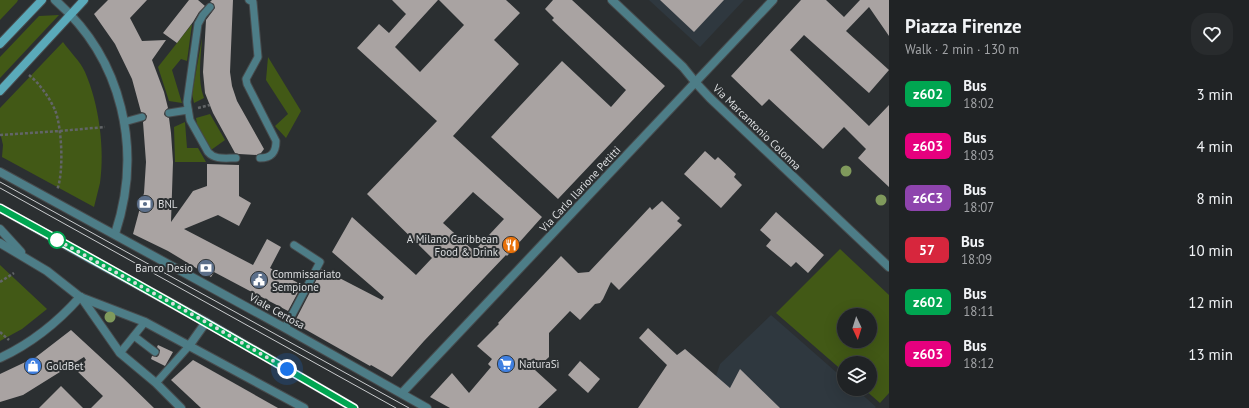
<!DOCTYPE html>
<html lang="en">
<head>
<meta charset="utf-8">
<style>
	:root { --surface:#202325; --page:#282b2d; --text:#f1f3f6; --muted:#a2a4a7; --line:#3d4042 }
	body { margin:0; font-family:"PT Sans",sans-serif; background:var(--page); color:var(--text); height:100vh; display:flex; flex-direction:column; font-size:15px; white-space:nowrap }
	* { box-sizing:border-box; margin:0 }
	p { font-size:13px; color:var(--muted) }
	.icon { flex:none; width:22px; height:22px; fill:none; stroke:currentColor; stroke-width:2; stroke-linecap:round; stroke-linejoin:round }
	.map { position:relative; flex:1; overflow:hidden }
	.panel { display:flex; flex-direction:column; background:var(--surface); width:360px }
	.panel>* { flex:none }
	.badge { padding:0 8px; border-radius:6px; font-size:14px; line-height:26px }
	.needle { width:26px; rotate:176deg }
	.controls { position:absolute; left:837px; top:308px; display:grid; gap:8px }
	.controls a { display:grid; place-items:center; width:40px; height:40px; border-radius:50%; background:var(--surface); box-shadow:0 4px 16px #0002,0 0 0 1px var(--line); font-size:20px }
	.you { position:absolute; width:20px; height:20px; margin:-10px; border:3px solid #fff; border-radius:50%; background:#1a73e8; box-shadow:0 0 0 6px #1a73e833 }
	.map>.badge { position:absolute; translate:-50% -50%; box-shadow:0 0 0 2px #fff }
	.round { display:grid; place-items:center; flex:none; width:42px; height:42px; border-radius:16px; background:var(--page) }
	.overview { display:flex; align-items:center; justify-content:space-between; height:68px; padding:0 16px }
	h1 { font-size:19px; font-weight:700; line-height:30px }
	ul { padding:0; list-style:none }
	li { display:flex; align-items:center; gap:12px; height:52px; padding:0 16px }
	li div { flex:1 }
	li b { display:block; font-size:15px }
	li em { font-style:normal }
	li .badge { min-width:44px; font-weight:700; text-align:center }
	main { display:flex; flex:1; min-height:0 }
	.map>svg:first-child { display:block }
	.built { fill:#2f383f }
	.green { fill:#425916; fill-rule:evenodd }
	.building { fill:#a9a3a2; fill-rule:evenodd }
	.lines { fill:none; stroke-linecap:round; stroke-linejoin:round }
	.lane-casing { stroke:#474b4d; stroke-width:9 }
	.street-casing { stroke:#474b4d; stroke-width:10 }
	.secondary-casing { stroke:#474b4d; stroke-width:10 }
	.path { stroke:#626567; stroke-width:2.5; stroke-dasharray:3 2; stroke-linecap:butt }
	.lane { stroke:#4d7d87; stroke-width:7 }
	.street { stroke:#4d7d87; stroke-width:8 }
	.secondary { stroke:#5aaaba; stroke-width:8 }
	.tram { stroke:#c9cbcd; stroke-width:1 }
	.tree { fill:#809a5c }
	.line-casing { stroke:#fff; stroke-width:9 }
	.line { stroke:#00a651; stroke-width:6 }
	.walk { stroke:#dbdddf; stroke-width:4; stroke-dasharray:0 7.2 }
	.stop-dot { fill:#fff; stroke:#00a651; stroke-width:2 }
	.labels { text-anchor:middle; stroke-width:4; stroke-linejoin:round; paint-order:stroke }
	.street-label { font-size:11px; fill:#dbdddf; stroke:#2b2f31 }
	.poi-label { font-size:11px; fill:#dbdddf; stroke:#2b2f31; text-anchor:start }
</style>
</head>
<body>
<main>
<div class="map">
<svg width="889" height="408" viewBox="0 0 889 408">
	<rect width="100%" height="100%" fill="#2b2f31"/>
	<g class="built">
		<polygon points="649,0 744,0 700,47"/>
		<polygon points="771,315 844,379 844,389 856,389 876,407 875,408 699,408 716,376 720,364"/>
	</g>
	<g class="green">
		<polygon points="0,0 18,0 17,2 0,20"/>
		<polygon points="59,15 0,78 0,57 39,16"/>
		<polygon points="192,24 187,61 181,59 172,70 182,103 169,101 158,67"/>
		<path d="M202,38C201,57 197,80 204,98L194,103L192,94Z"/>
		<path d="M63,42C70,52 80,61 85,72C99,104 105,149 100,183C98,191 96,199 94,207L2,157L3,145L0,132V108Z"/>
		<polygon points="268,57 301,111 286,138 275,126 288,114 266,80"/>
		<polygon points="210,114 225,140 211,150 197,124 196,118"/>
		<polygon points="185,122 187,148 198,148 206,162 175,162 174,127"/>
		<path d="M840,249L889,295V393L880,403L864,389H870V363H844V372L776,313ZM844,315H870V341H844Z"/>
		<polygon points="0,265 47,309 22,329 0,341"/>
	</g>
	<g class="building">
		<polygon points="108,0 147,0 130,18 142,41 166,40 152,60 164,92 168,108 165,111 164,114 165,116 169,118 171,133 173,162 171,222 193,191 207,186 207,164 239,165 239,196 251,203 239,226 218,215 184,229 253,265 267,239 281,247 270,268 302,285 288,311 214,272 211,277 168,251 133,234 144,193 146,162 143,122 146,120 147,116 145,113 141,112 132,79 115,44 94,14"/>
		<polygon points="189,0 198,0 205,6 199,12 193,22 177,43 163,33"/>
		<polygon points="212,0 233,0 230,72 232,86 237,101 264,149 261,153 257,155 239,154 235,153 213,113 205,93 203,72 206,20 215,8 214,4 210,2"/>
		<path d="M392,0H438L395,47L420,72L464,25L439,0H506L520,13L494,40L519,64L453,136L542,217L507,256L506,255L424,341L392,377L371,365L370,366L294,323L322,269L382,300L384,297L332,252L352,217L416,275L432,258L367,194L437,121L357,48L379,24L389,33L406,14ZM473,192L504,219L474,251L443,223Z"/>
		<polygon points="553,0 572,0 665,86 558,199 491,137 562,61 611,107 626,90 552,20 554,18 545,9"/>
		<polygon points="660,0 724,0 694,32"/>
		<polygon points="801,0 826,0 844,17 860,0 889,0 889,36 869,7 846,31 889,70 869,93 804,35 790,50 869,126 889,105 889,187 858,158 866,149 844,127 823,149 769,99 762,106 731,76"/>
		<polygon points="705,151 715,160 718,157 736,174 734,177 742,185 721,208 684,174"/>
		<polygon points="662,201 680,218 677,221 682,225 619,290 611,282 603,299 600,303 595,304 580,320 570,311 549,333 549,357 535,370 557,390 538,408 450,408 430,397 452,373 469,393 491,367 488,364 492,359 477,346 499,324 498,323 561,256 578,273 589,272 650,207 652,210"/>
		<polygon points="776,212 824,255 808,273 796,262 791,267 766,246 771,240 760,230"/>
		<polygon points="648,328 677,355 685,349 730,388 740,369 780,408 638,408 667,365 639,338"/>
		<polygon points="71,330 122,377 154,408 91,408 103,396 76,370 86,360 84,357 23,395 0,402 0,374 36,357"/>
		<polygon points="158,345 173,352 165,366 151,359 152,356 157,357 159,355 160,350 157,347"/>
		<polygon points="193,360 278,408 201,408 171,380"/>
		<polygon points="580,361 600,379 588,393 568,375"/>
		<polygon points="61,386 83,408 39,408"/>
	</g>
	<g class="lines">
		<defs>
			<g id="lane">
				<path d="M249,0L253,2L258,57L246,79L247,84L276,141C276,153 271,158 260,158"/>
				<path d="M210,7L203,15L198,24L187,102L190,120L208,152C215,160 225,158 236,158"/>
				<polyline points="169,113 188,110"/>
				<polyline points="124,122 142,117"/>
				<polyline points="285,328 320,262 294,245"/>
				<polyline points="134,336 155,352"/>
				<polyline points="120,353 145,322"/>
				<polyline points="156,383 189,346"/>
			</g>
			<g id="street">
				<path d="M55,0C123,59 143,150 115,234"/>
				<polyline points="612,0 683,67 696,83 710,98 889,267"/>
				<polyline points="0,172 285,328 427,408"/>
				<polyline points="0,229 21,252"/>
				<polyline points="0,243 47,271 80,297 145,322 304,408"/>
				<polyline points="81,297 120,353 156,383 181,408"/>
				<polyline points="189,346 206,322"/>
				<path d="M0,358C32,343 57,323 80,297"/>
				<polyline points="402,393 773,0"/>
			</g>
			<g id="secondary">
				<polyline points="0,44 42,0"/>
				<polyline points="0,91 84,0"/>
				<polyline points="0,208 92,260 206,322 354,408"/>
			</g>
		</defs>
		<use href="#lane" class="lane-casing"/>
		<use href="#street" class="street-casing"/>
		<use href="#secondary" class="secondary-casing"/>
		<g class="path">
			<path d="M29,75C40,84 49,97 55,110C62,127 64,173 57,190"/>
			<polyline points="198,108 210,105"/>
			<polyline points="0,135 60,131 105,127"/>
			<polyline points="0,282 14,273"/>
			<polyline points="0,332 9,340"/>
		</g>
		<use href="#lane" class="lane"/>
		<use href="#street" class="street"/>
		<use href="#secondary" class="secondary"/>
		<g class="tram">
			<polyline points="0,182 409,408"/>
			<polyline points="0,188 396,408"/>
		</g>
	</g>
	<g class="tree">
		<circle cx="846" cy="171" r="5.5"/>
		<circle cx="881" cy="200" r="5.5"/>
		<circle cx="110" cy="317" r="5.5"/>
	</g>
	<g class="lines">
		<defs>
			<path id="line" d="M0,208C119,273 237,340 354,408"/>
		</defs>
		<use href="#line" class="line-casing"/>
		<use href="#line" class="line"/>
		<polyline class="walk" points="57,240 55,239 206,322 287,369"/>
	</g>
	<defs>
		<symbol id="bank-disc" viewBox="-11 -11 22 22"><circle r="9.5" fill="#5c6f8a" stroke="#2b2f31"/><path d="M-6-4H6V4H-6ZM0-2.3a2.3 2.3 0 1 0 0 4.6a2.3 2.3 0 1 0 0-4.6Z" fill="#fff"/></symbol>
		<symbol id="restaurant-disc" viewBox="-11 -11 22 22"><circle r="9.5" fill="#e8710a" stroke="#2b2f31"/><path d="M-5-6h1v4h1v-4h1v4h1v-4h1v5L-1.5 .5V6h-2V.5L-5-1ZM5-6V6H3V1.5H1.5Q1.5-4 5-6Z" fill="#fff"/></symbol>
		<symbol id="civic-disc" viewBox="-11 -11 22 22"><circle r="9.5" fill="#5c6f8a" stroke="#2b2f31"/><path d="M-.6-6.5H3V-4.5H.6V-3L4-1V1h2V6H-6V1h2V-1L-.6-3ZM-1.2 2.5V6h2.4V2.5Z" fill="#fff"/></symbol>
		<symbol id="supermarket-disc" viewBox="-11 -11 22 22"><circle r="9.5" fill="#3f7fe0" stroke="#2b2f31"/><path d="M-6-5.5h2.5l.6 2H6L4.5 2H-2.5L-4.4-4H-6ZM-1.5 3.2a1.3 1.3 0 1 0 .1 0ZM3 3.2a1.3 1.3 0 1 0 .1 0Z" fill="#fff"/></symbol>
		<symbol id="shop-disc" viewBox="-11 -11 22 22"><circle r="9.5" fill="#3f7fe0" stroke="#2b2f31"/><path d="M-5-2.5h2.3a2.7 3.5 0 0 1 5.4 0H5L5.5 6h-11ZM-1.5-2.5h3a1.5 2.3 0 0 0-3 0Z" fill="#fff"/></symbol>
	</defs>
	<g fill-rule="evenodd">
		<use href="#bank-disc" x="135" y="194" width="20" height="20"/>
		<use href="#restaurant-disc" x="501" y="235" width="20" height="20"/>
		<use href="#bank-disc" x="196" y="258" width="20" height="20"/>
		<use href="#civic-disc" x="249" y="270" width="20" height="20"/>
		<use href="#supermarket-disc" x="496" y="354" width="20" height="20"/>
		<use href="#shop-disc" x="23" y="356" width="20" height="20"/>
	</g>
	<circle class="stop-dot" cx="57" cy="240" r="8"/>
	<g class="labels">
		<g class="street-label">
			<text transform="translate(757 127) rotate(44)" y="4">Via Marcantonio Colonna</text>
			<text transform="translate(580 189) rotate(-47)" y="4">Via Carlo Ilarione Petitti</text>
			<text transform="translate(277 311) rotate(29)" y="4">Viale Certosa</text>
		</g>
		<g class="poi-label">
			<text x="158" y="208">BNL</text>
			<text x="498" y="243" text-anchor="end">A Milano Caribbean<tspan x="498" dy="13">Food &amp; Drink</tspan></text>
			<text x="193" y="272" text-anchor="end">Banco Desio</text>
			<text x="272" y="278">Commissariato<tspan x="272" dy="13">Sempione</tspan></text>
			<text x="519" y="368">NaturaSì</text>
			<text x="46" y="370">GoldBet</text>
		</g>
	</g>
</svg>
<div class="controls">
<a><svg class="needle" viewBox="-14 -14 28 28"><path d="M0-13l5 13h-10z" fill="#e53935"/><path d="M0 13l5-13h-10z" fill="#a2a4a7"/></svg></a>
<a><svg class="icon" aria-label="layers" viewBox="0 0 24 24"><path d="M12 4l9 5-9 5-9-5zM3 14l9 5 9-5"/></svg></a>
</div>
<div class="you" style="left:287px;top:369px"></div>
</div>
<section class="panel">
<div class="overview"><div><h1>Piazza Firenze</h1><p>Walk · 2 min · 130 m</p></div><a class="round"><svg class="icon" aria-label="heart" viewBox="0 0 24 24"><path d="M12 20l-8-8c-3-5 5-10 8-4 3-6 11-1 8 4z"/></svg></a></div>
<ul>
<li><span class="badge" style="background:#00a651;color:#fff">z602</span><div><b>Bus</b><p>18:02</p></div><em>3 min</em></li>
<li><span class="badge" style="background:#e6007e;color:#fff">z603</span><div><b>Bus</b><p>18:03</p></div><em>4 min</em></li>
<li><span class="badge" style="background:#8e44ad;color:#fff">z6C3</span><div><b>Bus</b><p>18:07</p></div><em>8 min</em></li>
<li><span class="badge" style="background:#d7263d;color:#fff">57</span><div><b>Bus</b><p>18:09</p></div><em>10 min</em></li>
<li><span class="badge" style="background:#00a651;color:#fff">z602</span><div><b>Bus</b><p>18:11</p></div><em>12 min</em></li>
<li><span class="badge" style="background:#e6007e;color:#fff">z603</span><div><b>Bus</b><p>18:12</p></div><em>13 min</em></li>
</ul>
</section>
</main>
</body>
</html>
